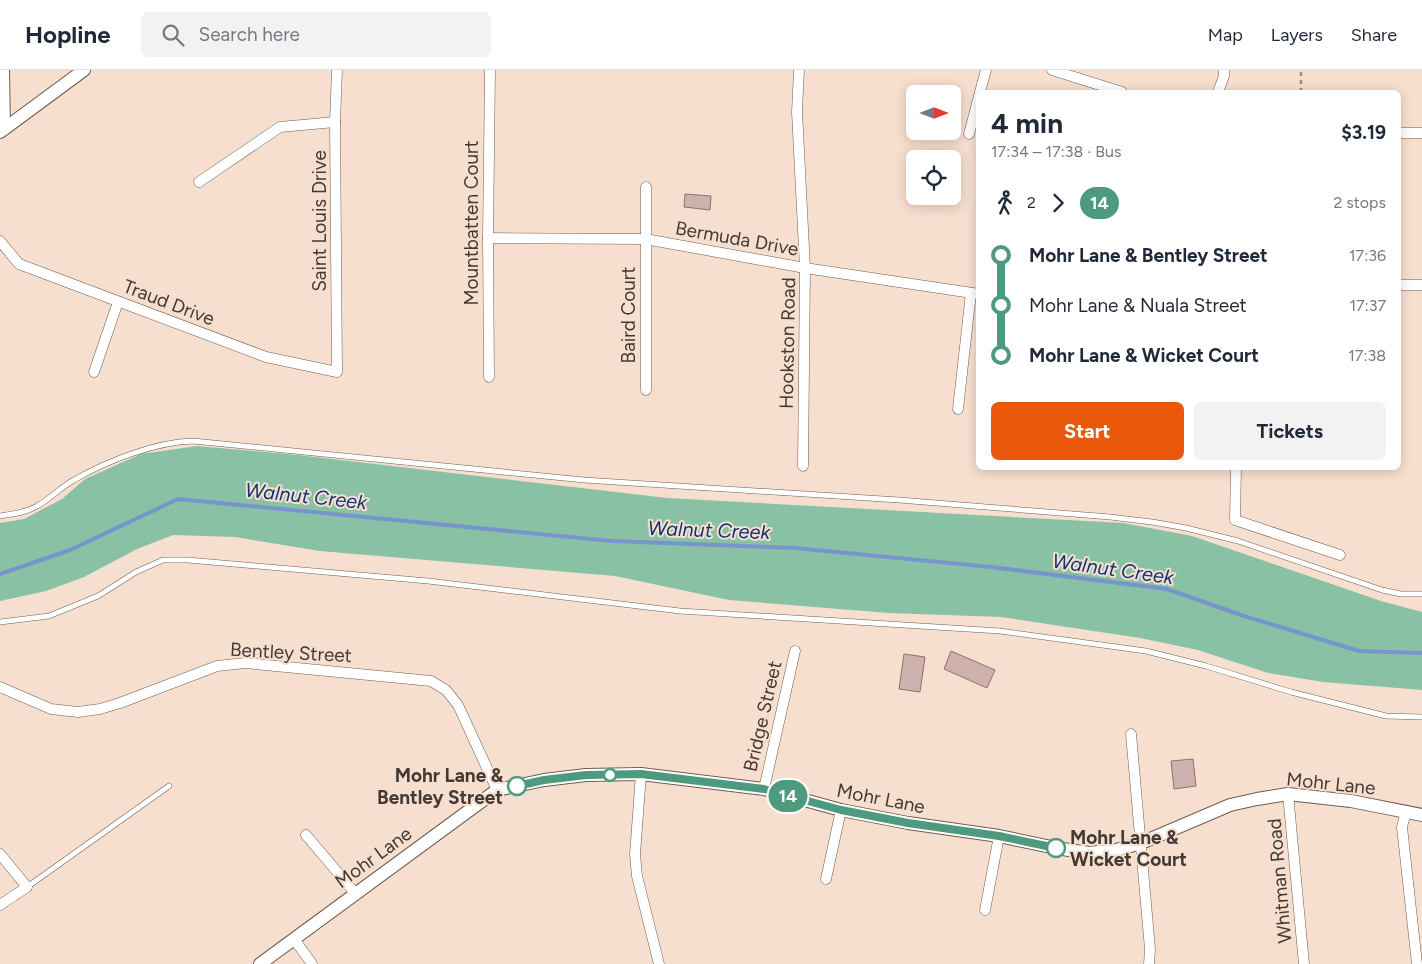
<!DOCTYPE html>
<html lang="en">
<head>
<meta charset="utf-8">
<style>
	:root { --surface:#fff; --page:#f2f2f3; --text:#1f2937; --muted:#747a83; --line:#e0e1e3; --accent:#ea580c }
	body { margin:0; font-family:Figtree,sans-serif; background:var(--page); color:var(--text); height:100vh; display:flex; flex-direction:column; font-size:19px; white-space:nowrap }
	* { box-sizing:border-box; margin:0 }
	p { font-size:16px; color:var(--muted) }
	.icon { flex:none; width:28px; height:28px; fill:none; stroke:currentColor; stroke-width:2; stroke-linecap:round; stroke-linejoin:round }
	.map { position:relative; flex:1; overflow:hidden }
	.details { position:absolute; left:976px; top:20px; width:425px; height:380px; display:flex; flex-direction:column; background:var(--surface); border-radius:8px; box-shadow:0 2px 12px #0003 }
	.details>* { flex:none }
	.badge { padding:0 10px; border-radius:16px; font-size:18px; line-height:32px }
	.needle { width:32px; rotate:90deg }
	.tools { position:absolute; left:906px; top:15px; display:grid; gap:10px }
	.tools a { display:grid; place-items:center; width:55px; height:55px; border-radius:8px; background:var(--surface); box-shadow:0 2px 12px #0003; font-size:25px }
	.map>.badge { position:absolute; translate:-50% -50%; box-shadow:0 0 0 2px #fff }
	.legs { display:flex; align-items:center; gap:8px; height:55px; padding:0 15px; font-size:16px }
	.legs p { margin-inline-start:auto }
	.head { display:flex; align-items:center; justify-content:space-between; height:85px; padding:0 15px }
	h1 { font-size:28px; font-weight:700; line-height:38px }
	.primary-button { display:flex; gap:10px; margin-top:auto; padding:10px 15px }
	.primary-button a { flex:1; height:58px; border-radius:8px; background:var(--accent); color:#fff; font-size:20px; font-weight:700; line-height:58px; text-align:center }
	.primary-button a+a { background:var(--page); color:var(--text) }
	ul { padding:0 15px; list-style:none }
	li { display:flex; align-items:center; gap:18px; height:50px; font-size:19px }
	li i { display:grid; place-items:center; width:8px; height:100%; margin:0 6px; background:currentColor }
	li i::after { content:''; width:12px; height:12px; margin:-6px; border:4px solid; border-radius:50%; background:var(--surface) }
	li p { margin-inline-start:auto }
	li:first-child i { background:linear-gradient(#0000 50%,currentColor 0) }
	li:last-child i { background:linear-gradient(currentColor 50%,#0000 0) }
	header { display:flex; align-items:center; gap:30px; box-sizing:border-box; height:70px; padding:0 25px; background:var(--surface); border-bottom:1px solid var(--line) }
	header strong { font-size:24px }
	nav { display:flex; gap:28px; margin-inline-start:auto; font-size:18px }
	.search { width:350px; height:45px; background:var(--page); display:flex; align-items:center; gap:12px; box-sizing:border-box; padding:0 18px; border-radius:8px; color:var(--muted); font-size:19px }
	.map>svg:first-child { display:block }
	.green { fill:#89c1a4 }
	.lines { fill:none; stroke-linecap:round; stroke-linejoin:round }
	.stream { stroke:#7695cc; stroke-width:4 }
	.building { fill:#cfb2ad; stroke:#8c726c }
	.service-casing { stroke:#705c4e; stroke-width:6 }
	.minor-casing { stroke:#705c4e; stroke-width:11 }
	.tertiary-casing { stroke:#705c4e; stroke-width:14 }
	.path { stroke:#9b8c81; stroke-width:2.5; stroke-dasharray:4 4; stroke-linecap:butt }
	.service { stroke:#fff; stroke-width:5 }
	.minor { stroke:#fff; stroke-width:10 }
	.tertiary { stroke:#fff; stroke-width:12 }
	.line-1-casing { stroke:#fff; stroke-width:11 }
	.line-1 { stroke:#4e9a7f; stroke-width:8 }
	.stop-1-dot { fill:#fff; stroke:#4e9a7f; stroke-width:2.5 }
	.labels { text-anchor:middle; stroke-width:4; stroke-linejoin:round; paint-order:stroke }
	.street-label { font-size:19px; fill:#433a34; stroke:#f6dfcf }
	.stop-label { font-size:19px; font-weight:bold; fill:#433a34; stroke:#f6dfcf; text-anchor:end }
	.water-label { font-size:20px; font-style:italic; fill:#103474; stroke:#f6dfcf }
</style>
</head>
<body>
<header>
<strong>Hopline</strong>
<div class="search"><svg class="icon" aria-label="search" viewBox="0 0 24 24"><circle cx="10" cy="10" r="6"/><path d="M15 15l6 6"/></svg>Search here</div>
<nav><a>Map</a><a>Layers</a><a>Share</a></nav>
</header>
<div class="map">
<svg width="1422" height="894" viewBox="0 0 1422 894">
	<rect width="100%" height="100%" fill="#f6dfcf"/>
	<polygon class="green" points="197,376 298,385 667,428 1123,453 1192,466 1381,531 1422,542 1422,620 1323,612 1268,603 1198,580 1140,568 1002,547 889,543 729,530 615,506 320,481 235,467 173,465 137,479 84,507 46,521 0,531 0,453 24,449 62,429 85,409 141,384"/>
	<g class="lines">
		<polyline class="stream" points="0,504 70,480 178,429 612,471 795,478 991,497 1167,519 1244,546 1359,581 1422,583"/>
	</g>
	<g class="building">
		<polygon points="685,124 711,126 710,140 684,137"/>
		<polygon points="951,581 995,600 987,618 944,599"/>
		<polygon points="904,584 925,587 920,622 899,619"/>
		<polygon points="1193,689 1196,716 1174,719 1171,691"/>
	</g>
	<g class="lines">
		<defs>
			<g id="service">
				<path d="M0,446C12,444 26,443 37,436C50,429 61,417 74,410C107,391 155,372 193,371L584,410L899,430L1110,447L1152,452L1186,458L1238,471L1382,520L1401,524H1422"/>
				<polyline points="0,552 49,546 98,526 136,502 163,490 188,490 428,511 680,541 1000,561 1146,581 1206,596 1291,622 1386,646 1422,647"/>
				<polyline points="27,817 169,716"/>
			</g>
			<g id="minor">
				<polyline points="799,0 797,42 805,198 803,396"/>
				<polyline points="1052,0 1122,22"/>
				<polyline points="980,22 986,0"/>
				<polyline points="1218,22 1224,6 1224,0"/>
				<polyline points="1399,63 1422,63"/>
				<polyline points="969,64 979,26"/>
				<polyline points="199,112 280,57 335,52"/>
				<polyline points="646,117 646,320"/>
				<polyline points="488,168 645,169 805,198 979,224"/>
				<polyline points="0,171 19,194 266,287 337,302 335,52 337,0"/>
				<polyline points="1399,215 1422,215"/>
				<polyline points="94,302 118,232"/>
				<polyline points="489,307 488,168 490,0"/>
				<polyline points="958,339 971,223"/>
				<polyline points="1236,398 1235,450 1340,485"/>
				<polyline points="0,617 51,639 78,642 100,639 120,633 217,596 245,593 431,611 446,620 458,635 497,720"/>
				<polyline points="1131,664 1150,879 1149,894"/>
				<polyline points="641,704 635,784 637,806 659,894"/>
				<polyline points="764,719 795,581"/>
				<polyline points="1288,724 1304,894"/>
				<polyline points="1406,741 1402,757 1417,894"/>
				<polyline points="306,765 355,823"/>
				<polyline points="0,784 27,817 0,835"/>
				<polyline points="826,809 841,740"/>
				<polyline points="985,840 999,766"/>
				<polyline points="294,869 312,894"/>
			</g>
			<g id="tertiary">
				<polyline points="3,0 4,59"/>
				<polyline points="0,62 84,0"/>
				<polyline points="260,894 497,720 544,710 586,705 641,704 764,719 841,740 908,753 999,766 1056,778 1089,783 1116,780 1141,773 1230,735 1257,729 1288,724 1351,731 1422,745"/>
			</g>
		</defs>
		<use href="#service" class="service-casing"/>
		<use href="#minor" class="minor-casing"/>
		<use href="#tertiary" class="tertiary-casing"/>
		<polyline class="path" points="1301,22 1301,0"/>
		<use href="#service" class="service"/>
		<use href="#minor" class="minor"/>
		<use href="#tertiary" class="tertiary"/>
	</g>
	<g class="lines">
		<defs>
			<polyline id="line-1" points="517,716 544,710 586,705 641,704 764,719 841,740 908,753 999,766 1056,778"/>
		</defs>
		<use href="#line-1" class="line-1-casing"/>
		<use href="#line-1" class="line-1"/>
	</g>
	<g class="stop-1-dot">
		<circle cx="610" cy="705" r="6"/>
		<circle cx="517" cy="716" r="9"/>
		<circle cx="1056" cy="778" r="9"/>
	</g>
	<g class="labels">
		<g class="street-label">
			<text transform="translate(319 151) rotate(-90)" y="7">Saint Louis Drive</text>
			<text transform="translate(471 153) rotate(-90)" y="7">Mountbatten Court</text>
			<text transform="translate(737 168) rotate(10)" y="7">Bermuda Drive</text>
			<text transform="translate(169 232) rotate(21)" y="7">Traud Drive</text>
			<text transform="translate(628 245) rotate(-90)" y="7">Baird Court</text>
			<text transform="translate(787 273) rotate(-89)" y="7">Hookston Road</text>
			<text transform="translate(291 582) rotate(3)" y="7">Bentley Street</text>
			<text transform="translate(762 646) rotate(-77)" y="7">Bridge Street</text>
			<text transform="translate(1331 713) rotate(6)" y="7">Mohr Lane</text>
			<text transform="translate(881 728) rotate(11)" y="7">Mohr Lane</text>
			<text transform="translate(373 787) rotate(-36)" y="7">Mohr Lane</text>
			<text transform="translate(1279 811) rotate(-95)" y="7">Whitman Road</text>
		</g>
		<g class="stop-label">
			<text x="503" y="712">Mohr Lane &amp;<tspan x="503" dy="22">Bentley Street</tspan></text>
			<text x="1070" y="774" text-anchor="start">Mohr Lane &amp;<tspan x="1070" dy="22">Wicket Court</tspan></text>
		</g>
		<g class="water-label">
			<text transform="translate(306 426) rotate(6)" y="7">Walnut Creek</text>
			<text transform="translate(709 460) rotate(2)" y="7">Walnut Creek</text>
			<text transform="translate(1113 499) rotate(8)" y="7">Walnut Creek</text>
		</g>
	</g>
</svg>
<div class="tools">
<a><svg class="needle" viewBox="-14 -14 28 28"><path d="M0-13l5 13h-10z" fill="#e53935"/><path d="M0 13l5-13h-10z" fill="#747a83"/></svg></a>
<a><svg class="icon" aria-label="locate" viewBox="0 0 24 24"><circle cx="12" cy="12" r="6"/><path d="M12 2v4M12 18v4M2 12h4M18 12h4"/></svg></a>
</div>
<b class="badge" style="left:788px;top:726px;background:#4e9a7f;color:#fff">14</b>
<section class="details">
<div class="head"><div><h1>4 min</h1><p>17:34 – 17:38 · Bus</p></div><b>$3.19</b></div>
<div class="legs"><svg class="icon" aria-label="walk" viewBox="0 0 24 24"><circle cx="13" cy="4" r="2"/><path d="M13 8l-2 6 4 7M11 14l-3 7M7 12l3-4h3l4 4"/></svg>2<svg class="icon" aria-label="forward" viewBox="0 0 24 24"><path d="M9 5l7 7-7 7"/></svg><b class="badge" style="background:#4e9a7f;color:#fff">14</b><p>2 stops</p></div>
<ul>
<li><i style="color:#4e9a7f"></i><b>Mohr Lane &amp; Bentley Street</b><p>17:36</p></li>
<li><i style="color:#4e9a7f"></i><span>Mohr Lane &amp; Nuala Street</span><p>17:37</p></li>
<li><i style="color:#4e9a7f"></i><b>Mohr Lane &amp; Wicket Court</b><p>17:38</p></li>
</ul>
<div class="primary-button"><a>Start</a><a>Tickets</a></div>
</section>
</div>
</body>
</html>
